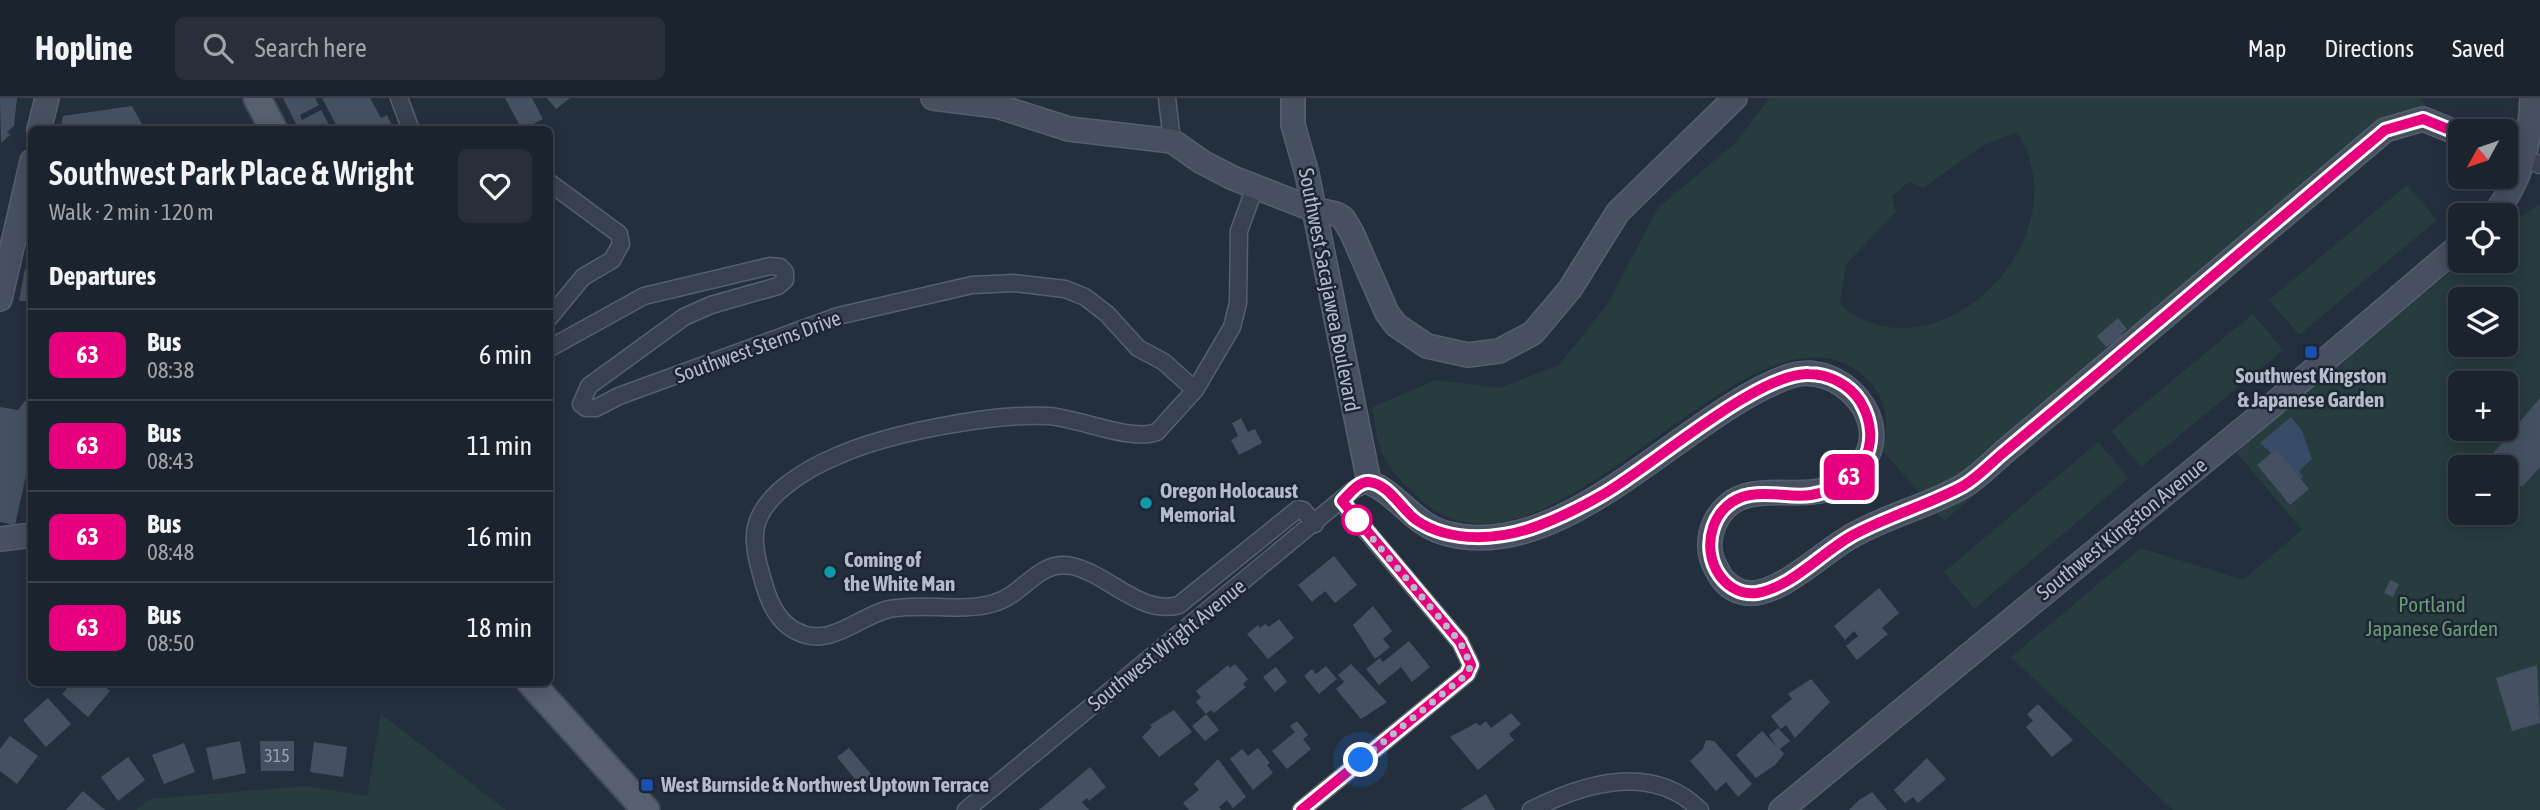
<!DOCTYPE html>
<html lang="en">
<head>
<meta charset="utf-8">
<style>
	:root { --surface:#1b232e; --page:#282f3a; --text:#f1f3f6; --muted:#a0a4aa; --line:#39404a }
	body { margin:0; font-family:"Asap Condensed",sans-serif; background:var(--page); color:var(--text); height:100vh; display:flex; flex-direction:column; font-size:26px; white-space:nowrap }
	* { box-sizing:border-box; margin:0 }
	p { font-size:23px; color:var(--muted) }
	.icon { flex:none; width:38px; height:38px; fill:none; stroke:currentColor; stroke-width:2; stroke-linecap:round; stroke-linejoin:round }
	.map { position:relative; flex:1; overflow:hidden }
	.panel { position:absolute; left:28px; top:28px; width:525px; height:560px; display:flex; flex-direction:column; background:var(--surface); border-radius:10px; box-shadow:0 4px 18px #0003,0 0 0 2px var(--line) }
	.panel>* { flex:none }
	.badge { padding:0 14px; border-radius:10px; font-size:24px; line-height:46px }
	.needle { width:46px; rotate:230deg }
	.controls { position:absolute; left:2448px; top:21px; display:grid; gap:14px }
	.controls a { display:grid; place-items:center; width:70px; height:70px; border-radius:10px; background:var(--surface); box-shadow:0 4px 18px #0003,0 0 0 2px var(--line); font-size:35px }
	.you { position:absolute; width:35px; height:35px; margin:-18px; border:5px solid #fff; border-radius:50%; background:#1a73e8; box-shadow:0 0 0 10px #1a73e833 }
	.map>.badge { position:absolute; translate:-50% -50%; box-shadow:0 0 0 4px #fff }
	h2 { padding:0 21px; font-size:26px; line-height:63px }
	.round { display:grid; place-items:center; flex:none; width:74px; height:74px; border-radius:10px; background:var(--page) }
	.head { display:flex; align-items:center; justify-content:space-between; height:119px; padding:0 21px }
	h1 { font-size:33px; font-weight:600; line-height:52px }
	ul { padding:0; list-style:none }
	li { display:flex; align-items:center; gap:21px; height:91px; padding:0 21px; border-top:2px solid var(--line) }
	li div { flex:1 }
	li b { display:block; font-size:26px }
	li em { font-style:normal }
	li .badge { min-width:77px; font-weight:700; text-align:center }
	header { display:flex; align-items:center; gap:42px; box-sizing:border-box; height:98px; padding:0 35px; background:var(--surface); border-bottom:2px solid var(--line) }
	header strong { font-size:33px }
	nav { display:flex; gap:38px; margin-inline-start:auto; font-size:24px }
	.search { width:490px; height:63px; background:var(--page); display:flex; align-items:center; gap:18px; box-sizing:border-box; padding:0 24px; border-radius:10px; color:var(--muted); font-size:26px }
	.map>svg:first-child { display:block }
	.green { fill:#263c3f; fill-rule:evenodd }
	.water { fill:#394c67 }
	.building { fill:#455162 }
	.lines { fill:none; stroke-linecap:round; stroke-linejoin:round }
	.street-casing { stroke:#565f6c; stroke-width:19 }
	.secondary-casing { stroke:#565f6c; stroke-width:26 }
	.primary-casing { stroke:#414a57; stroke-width:30 }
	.street { stroke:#38414e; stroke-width:16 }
	.secondary { stroke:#465061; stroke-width:23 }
	.primary { stroke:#56606e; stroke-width:26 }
	.line-casing { stroke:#fff; stroke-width:16 }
	.line { stroke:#e6007e; stroke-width:10 }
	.walk { stroke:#b4bcc9; stroke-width:7; stroke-dasharray:0 12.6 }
	.transit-dot { fill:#1a4fb4; stroke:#1d2633; stroke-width:2.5 }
	.culture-dot { fill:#0f9aa8; stroke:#1d2633; stroke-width:2.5 }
	.stop-dot { fill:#fff; stroke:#e6007e; stroke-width:3.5 }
	.labels { text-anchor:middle; stroke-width:5; stroke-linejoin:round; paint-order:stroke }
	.number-label { font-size:18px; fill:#98a1af }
	.street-label { font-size:21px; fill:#b4bcc9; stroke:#1d2633 }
	.poi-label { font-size:21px; font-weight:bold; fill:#b4bcc9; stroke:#1d2633; text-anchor:start }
	.park-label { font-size:21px; fill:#6b9a76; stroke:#1d2633 }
</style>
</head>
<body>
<header>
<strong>Hopline</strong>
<div class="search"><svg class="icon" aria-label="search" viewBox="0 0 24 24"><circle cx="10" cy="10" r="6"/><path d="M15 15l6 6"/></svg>Search here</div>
<nav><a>Map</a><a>Directions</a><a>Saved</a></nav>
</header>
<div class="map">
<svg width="2540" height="712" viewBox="0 0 2540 712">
	<rect width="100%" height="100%" fill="#242f3e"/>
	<g class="green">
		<path d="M1770,0H2420L2430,12L1944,423L1883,353C1890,326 1887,300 1866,280C1752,173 1548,521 1419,400C1385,368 1377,356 1373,309L1436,282L1499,290L1559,267L1607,207L1658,110L1735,45ZM2017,34C2086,144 1931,288 1840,206L1846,166L1896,114L1892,98L1909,84L1923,90L1985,46Z"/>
		<polygon points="2407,87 2437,122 2299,237 2269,202"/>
		<path d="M2540,106V712H2173L2011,559L2141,450L2243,482L2302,432L2236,354L2463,163H2506V128ZM2460,201H2506V247H2460ZM2460,285H2506V331H2460ZM2460,369H2506V415H2460Z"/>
		<polygon points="2253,216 2283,252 2141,369 2111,333"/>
		<polygon points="2098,344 2129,380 1974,511 1944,474"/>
		<polygon points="381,616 506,712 136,712 150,701 307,688 367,698"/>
	</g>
	<polygon class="water" points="2291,319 2302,333 2312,361 2299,373 2303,379 2301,381 2260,345"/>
	<g class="building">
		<polygon points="0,0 17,0 14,28 7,34 10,37 1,45"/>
		<polygon points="283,0 315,0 319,7 300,17 302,22 321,12 332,32 299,32"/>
		<polygon points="322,0 370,0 381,20 387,17 394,32 339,32"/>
		<polygon points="505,0 532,0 543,21 522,32"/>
		<polygon points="547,0 570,0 556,11"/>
		<polygon points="132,8 145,32 60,32 63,18"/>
		<polygon points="25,171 32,171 32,203 19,203"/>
		<polygon points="2118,220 2127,231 2121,236 2123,238 2106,249 2097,238"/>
		<polygon points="32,294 32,351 15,427 0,424 0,309 18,312"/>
		<polygon points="2540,300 2540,369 2522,389 2506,375 2506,369 2499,369 2489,360"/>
		<polygon points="1241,320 1248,334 1255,331 1262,345 1239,357 1231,342 1238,338 1232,325"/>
		<polygon points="2276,351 2309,391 2290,407 2257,367"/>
		<polygon points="1334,458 1357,487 1335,505 1325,493 1312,504 1298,487"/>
		<polygon points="2390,482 2399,486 2393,499 2384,495"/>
		<polygon points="1879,490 1899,515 1882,530 1888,536 1857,562 1846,548 1858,538 1854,533 1845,542 1834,528"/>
		<polygon points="1373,508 1392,533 1383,541 1390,549 1375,561 1353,527"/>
		<polygon points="1279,521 1294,540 1268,561 1247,536 1258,527 1260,530 1265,526 1269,529"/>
		<polygon points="1409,543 1430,569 1412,584 1401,569 1379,587 1366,571 1380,560 1383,564"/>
		<polygon points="1235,566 1248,581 1243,586 1246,589 1214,615 1211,612 1206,616 1196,604 1201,599 1196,593 1228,567 1230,570"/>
		<polygon points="1351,566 1387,604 1361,621 1336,591 1344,584 1338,577"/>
		<polygon points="2537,567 2540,625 2512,633 2496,580"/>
		<polygon points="1326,568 1337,581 1319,596 1304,578 1312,571 1316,576"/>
		<polygon points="1276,569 1287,584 1275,594 1263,579"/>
		<polygon points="1811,581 1830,604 1795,640 1786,627 1781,631 1771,618 1792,601 1788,596"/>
		<polygon points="72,584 100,584 110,593 88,619 62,596"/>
		<polygon points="48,600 71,626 46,649 23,622"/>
		<polygon points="2038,606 2073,642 2052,659 2026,629 2033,623 2027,616"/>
		<polygon points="1174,612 1192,634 1159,659 1142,639 1152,629 1150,627"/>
		<polygon points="1511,615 1521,626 1509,636 1514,642 1478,672 1450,639 1476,625 1480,628 1486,623 1491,630"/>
		<polygon points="1206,616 1219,632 1205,643 1192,628"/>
		<polygon points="1297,623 1308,637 1303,641 1311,651 1287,671 1272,653 1295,634 1290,628"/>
		<polygon points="1778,630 1790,643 1780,651 1784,656 1775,667 1756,680 1736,657 1762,633 1777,649 1769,637"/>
		<polygon points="10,638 38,658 17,686 0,673 0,651"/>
		<polygon points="1706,642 1714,643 1752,686 1738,699 1726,684 1716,693 1690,663 1703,651"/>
		<polygon points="240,643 246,675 213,682 206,650"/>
		<polygon points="260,643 294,643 294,673 261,673"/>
		<polygon points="314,644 347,649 343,679 310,674"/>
		<polygon points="184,645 195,674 164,686 152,657"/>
		<polygon points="849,650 876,682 864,692 837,659"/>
		<polygon points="1258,650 1270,665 1267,667 1273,675 1253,692 1230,661 1242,651 1248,658"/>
		<polygon points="128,659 145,682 118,703 101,679"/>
		<polygon points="1927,660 1946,681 1918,705 1913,699 1905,705 1894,692"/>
		<polygon points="1218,661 1246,699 1233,710 1227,702 1219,709 1221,712 1189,712 1183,705 1199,692 1194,686"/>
		<polygon points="1090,669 1106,689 1089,703 1087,700 1082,704 1089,712 1039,712"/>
		<polygon points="83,693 105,712 66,712"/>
		<polygon points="1872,694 1887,712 1849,712 1859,702"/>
		<polygon points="1486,696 1495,712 1460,712"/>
	</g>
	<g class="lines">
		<defs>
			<g id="street">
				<polyline points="399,0 411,32"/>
				<polyline points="1167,0 1172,43"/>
				<polyline points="2525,60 2540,67"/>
				<polyline points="550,85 619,136 621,146 612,162 583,179 550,219"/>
				<path d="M1255,89L1239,133L1238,205L1232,229L1195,292L1157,334C1129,344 1080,320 1048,318C993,315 888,335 837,358C808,370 763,396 756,429C752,447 759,469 764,486C769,504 778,524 796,533C830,551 857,519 889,511C923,504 961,515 994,505C1024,497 1038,461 1072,468C1108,476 1141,518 1179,507L1298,411L1303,412L1315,426"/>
				<polyline points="550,250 644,198 770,168 780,169 785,174 785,182 778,188 711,207 684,219 589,288 581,306 586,310 596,310 619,298 838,218 972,187 1014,185 1065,191 1085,199 1107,216 1138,250 1164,264 1195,292"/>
				<polyline points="966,712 1353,392 1369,384"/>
				<polyline points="1301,712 1467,576 1471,567 1460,544 1341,403"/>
				<path d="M1531,712C1584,685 1652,664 1700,712"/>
			</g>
			<g id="secondary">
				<polyline points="933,0 997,8 1069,31 1172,43 1202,64 1233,80 1312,111 1336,116 1343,120 1352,135 1387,215 1396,227 1427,248 1468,257 1499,253 1533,235 1570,191 1618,114 1735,0"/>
				<path d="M1293,0V27L1307,76L1369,384C1398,396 1413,426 1445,435C1565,469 1685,314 1790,278C1840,261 1898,326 1859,369C1824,409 1791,388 1749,397C1717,404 1700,442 1716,470C1722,483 1732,493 1747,495C1778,499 1823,454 1850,439C1885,418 1932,407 1965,387C1979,378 1992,365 2004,354C2034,329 2064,303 2094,278C2191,196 2288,114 2385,32L2423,21L2460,36"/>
				<polyline points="39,32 47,0"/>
				<path d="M2493,117C2522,84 2530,44 2532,0"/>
				<polyline points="0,201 32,63"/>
				<polyline points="0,441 32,437"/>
				<polyline points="1781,712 2269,310 2460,147"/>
			</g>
			<g id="primary">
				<polyline points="257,0 274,32"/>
				<polyline points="530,584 646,712"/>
			</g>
		</defs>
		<use href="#street" class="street-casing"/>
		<use href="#secondary" class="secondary-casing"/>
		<use href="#primary" class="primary-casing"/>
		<use href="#street" class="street"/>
		<use href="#secondary" class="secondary"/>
		<use href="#primary" class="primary"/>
	</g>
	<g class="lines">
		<defs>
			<path id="line" d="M1301,712L1467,576L1471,567L1460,544L1342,403C1349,397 1358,383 1369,384C1389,386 1401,411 1416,422C1451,446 1502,442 1540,427C1561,419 1583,408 1602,397C1650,370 1758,274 1809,276C1828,276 1849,286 1860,303C1886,346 1860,389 1811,397C1791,400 1770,393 1750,397C1713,403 1699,449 1720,478C1729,490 1742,497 1757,495C1792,489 1822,454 1853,437C1888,418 1928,407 1963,388C1977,380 1990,366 2003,355C2032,331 2060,307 2089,283C2188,199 2286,115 2385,32L2423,21L2460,36"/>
		</defs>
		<use href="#line" class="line-casing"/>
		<use href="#line" class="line"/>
		<polyline class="walk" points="1357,422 1460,544 1471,567 1467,576 1361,662"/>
	</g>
	<g class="transit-dot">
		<rect x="2304" y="247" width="14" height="14" rx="3.5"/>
		<rect x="640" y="680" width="14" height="14" rx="3.5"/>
	</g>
	<g class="culture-dot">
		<circle cx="1146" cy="405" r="7"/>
		<circle cx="830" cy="474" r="7"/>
	</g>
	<circle class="stop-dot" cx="1357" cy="422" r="14"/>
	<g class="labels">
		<g class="number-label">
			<text x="277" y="664">315</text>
		</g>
		<g class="street-label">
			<text transform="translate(1329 192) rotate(79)" y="7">Southwest Sacajawea Boulevard</text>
			<text transform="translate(758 249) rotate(-20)" y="7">Southwest Sterns Drive</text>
			<text transform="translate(2122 431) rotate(-39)" y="7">Southwest Kingston Avenue</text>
			<text transform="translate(1167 547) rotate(-39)" y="7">Southwest Wright Avenue</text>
		</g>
		<g class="poi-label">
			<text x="2311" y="285" text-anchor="middle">Southwest Kingston<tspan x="2311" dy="24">&amp; Japanese Garden</tspan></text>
			<text x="1160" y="400">Oregon Holocaust<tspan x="1160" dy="24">Memorial</tspan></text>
			<text x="844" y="469">Coming of<tspan x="844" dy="24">the White Man</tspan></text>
			<text x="661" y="694">West Burnside &amp; Northwest Uptown Terrace</text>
		</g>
		<g class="park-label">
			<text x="2432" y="514">Portland<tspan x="2432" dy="24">Japanese Garden</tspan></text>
		</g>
	</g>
</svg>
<div class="controls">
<a><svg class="needle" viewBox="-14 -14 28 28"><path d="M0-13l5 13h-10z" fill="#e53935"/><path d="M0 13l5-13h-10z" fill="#a0a4aa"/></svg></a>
<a><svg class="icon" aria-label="locate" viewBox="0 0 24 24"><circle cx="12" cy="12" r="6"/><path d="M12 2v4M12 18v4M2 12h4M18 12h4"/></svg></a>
<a><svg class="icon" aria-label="layers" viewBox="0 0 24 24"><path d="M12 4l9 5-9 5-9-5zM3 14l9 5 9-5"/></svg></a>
<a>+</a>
<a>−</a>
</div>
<div class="you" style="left:1361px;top:662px"></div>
<b class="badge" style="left:1849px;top:379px;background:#e6007e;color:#fff">63</b>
<section class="panel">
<div class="head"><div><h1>Southwest Park Place &amp; Wright</h1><p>Walk · 2 min · 120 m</p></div><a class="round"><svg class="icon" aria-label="heart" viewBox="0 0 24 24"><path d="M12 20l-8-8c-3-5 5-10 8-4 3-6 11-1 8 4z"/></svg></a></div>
<h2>Departures</h2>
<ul>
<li><span class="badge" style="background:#e6007e;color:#fff">63</span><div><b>Bus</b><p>08:38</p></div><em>6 min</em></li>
<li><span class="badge" style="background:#e6007e;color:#fff">63</span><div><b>Bus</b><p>08:43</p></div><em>11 min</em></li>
<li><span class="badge" style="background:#e6007e;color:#fff">63</span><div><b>Bus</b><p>08:48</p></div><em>16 min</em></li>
<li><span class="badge" style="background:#e6007e;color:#fff">63</span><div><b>Bus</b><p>08:50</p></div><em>18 min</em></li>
</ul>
</section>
</div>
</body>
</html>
